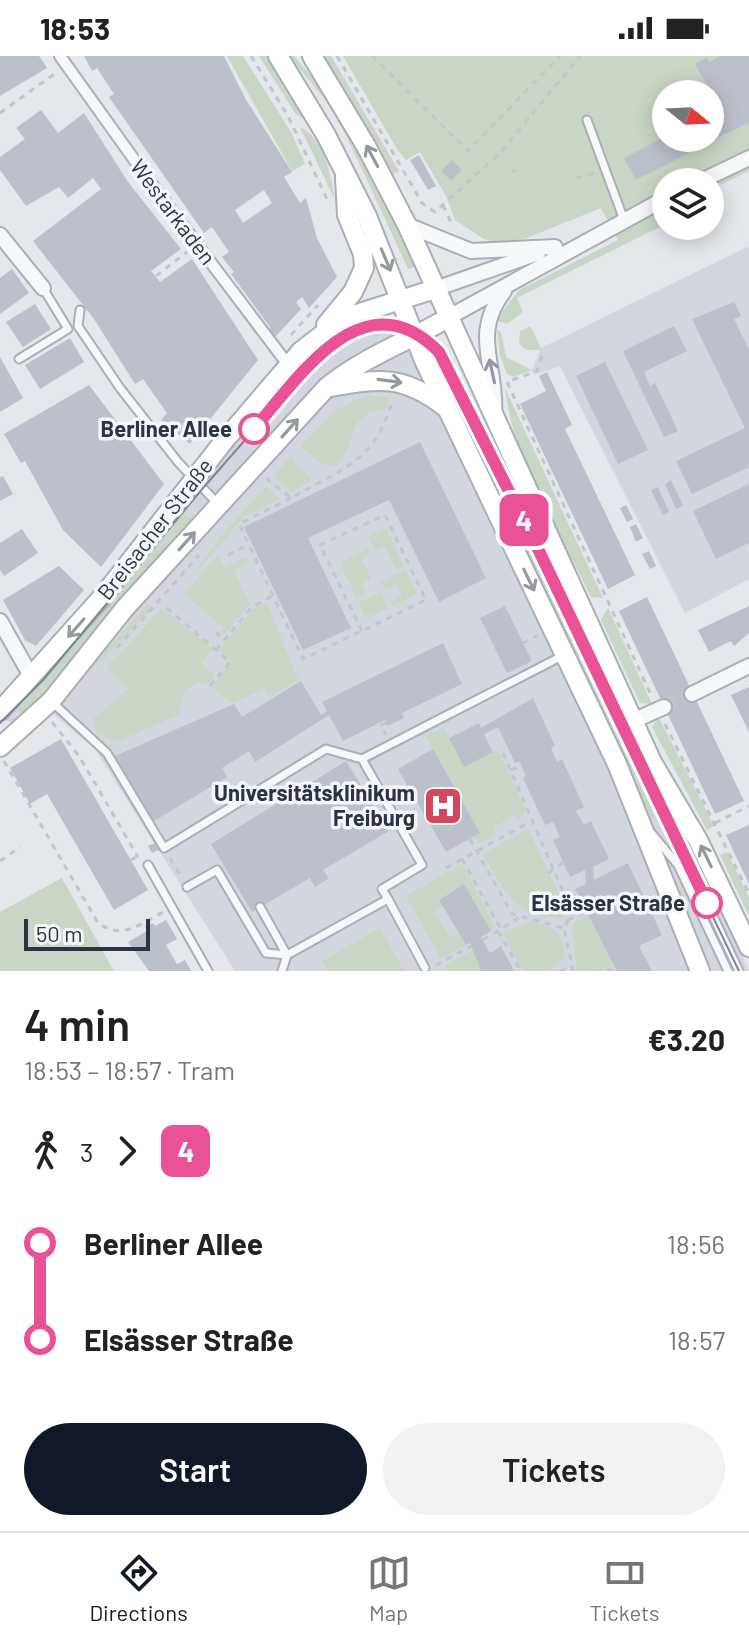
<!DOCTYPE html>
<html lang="en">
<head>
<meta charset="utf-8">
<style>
	:root { --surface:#fff; --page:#f2f2f2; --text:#222; --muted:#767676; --line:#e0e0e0; --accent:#111827 }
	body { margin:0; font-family:Barlow,sans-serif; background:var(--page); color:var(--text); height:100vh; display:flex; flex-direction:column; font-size:30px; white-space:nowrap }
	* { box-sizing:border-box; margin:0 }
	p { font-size:26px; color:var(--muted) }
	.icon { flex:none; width:44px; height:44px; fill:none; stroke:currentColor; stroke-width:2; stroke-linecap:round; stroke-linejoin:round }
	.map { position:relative; height:915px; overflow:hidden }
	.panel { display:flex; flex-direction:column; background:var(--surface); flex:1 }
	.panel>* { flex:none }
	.badge { padding:0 16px; border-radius:12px; font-size:28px; line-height:52px }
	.needle { width:52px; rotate:108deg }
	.buttons { position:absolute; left:652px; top:24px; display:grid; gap:16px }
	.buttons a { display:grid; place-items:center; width:72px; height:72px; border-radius:50%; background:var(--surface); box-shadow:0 4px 20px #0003; font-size:40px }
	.scale { position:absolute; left:24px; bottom:20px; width:126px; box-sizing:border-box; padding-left:8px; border:4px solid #2b3445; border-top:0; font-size:22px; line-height:28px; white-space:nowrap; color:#2b3445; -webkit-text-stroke:6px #f4f6f9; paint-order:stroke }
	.map>.badge { position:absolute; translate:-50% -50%; box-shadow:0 0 0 4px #fff }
	.legs { display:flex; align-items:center; gap:12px; height:88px; padding:0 24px; font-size:26px }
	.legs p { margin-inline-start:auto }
	.summary { display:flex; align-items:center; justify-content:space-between; height:136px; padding:0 24px }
	h1 { font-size:44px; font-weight:600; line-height:60px }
	.primary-button { display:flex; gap:16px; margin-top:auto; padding:16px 24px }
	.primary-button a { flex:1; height:92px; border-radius:48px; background:var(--accent); color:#fff; font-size:32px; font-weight:600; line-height:92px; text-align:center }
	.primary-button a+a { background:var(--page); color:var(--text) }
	ul { padding:0 24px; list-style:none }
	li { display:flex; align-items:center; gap:28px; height:96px; font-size:30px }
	li i { display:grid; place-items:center; width:12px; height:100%; margin:0 10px; background:currentColor }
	li i::after { content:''; width:20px; height:20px; margin:-10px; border:6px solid; border-radius:50%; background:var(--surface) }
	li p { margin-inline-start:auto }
	li:first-child i { background:linear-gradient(#0000 50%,currentColor 0) }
	li:last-child i { background:linear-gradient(currentColor 50%,#0000 0) }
	.status { display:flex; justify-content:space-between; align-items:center; height:56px; padding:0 40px; background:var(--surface); direction:ltr }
	.status svg { height:22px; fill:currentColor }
	.dock { display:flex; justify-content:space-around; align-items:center; height:112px; border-top:2px solid var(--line); background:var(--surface); font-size:22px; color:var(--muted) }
	.dock a { display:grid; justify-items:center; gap:4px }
	.dock .active { color:var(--accent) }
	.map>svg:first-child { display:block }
	.built { fill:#d2d6de }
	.green { fill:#c9d6c5; fill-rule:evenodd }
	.building { fill:#bbc0ca; fill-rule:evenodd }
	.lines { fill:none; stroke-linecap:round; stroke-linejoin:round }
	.minor-tunnel { stroke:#bfc3cb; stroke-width:14; stroke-dasharray:14 7; stroke-linecap:butt }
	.service-casing { stroke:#a9aeb7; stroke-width:11 }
	.pedestrian-casing { stroke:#a9aeb7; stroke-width:14 }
	.minor-casing { stroke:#a9aeb7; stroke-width:18 }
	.secondary-casing { stroke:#a9aeb7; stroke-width:22 }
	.path { stroke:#c2c5cb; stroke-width:3; stroke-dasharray:6 6; stroke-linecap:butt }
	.service { stroke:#f7f8fa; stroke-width:7 }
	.pedestrian { stroke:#f7f8fa; stroke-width:10 }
	.minor { stroke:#f7f8fa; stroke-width:14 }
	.secondary { stroke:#fff; stroke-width:18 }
	.tram { stroke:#7d8696; stroke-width:2 }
	.oneway { stroke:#959aa2 }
	.oneway2 { stroke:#9196a0 }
	.line-1-casing { stroke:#fff; stroke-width:18 }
	.line-1 { stroke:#ea5297; stroke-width:12 }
	.stop-1-dot { fill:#fff; stroke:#ea5297; stroke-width:4 }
	.labels { text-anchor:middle; stroke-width:7; stroke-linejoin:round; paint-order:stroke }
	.street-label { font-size:22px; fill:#2b3445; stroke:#f4f6f9 }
	.stop-label { font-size:22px; font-weight:bold; fill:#2b3445; stroke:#f4f6f9; text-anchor:end }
	.poi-label { font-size:22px; font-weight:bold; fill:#2b3445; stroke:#f4f6f9; text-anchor:end }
</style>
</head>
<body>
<div class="status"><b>18:53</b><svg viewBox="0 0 49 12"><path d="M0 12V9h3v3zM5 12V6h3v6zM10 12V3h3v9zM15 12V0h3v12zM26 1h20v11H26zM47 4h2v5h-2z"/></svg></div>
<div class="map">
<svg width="749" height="915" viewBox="0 0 749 915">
	<rect width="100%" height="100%" fill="#e4e7ec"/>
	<g class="built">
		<polygon points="749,190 749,523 685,557 560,310 534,319 532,314 541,292"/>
		<polygon points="380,259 404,264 429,277 449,295 658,735 690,786 749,915 235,915 95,693 42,649 20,670 0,662 302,304 347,269"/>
	</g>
	<g class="green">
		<polygon points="227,0 243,0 291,76 305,108 292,115"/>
		<polygon points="259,0 268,0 311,69 295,57"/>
		<polygon points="289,0 294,0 323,34 379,129 417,210 408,213 347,81 327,46"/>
		<polygon points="322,0 331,0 399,115 392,119"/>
		<path d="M343,0H749V115L710,134V126H666V168L517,242L523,256L507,268L496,264L519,234L618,184L601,152L527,182L501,188L484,183L455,164L446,140L420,96L406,104L397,93ZM666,38H710V82H666Z"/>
		<path d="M300,71C326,85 330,117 335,144Z"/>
		<polygon points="530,270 542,294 526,294 519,287 520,275"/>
		<polygon points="497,274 501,276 506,301 532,314 514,321 507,318 500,300"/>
		<polygon points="449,295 667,754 652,763 433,305"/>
		<path d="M505,332L603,542L591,541C559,476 513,404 505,332Z"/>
		<path d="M366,340L389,341L387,352C343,359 359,385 337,410L321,408L301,390L335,354Z"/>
		<polygon points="291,401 312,424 292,436 273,420"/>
		<polygon points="266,430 280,443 245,460 190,523 218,484"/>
		<polygon points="179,454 192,464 191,467 54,633 24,659 13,649"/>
		<polygon points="386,472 404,510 396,514 385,491 375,495 368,481"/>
		<polygon points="369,492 371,497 361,502 371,523 361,528 366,538 357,543 340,507"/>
		<polygon points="218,499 224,511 246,501 249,507 234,515 250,548 224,579 220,576 223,571 184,538"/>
		<polygon points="405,514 417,538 393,550 391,546 402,540 397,529 385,534 381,526"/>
		<polygon points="381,536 388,552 366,562 358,547"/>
		<polygon points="267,546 298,624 269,641 265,632 233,647 211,631 232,605 219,594 254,552"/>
		<polygon points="148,548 152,552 97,610 94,607"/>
		<polygon points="162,552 213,593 201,607 215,620 207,629 198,626 185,634 178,659 117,686 96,676 94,662 128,633 107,612"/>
		<polygon points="608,552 652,648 640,647 601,564"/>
		<polygon points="659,662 714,770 707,774 652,671"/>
		<polygon points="444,671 464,711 498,694 526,755 518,766 514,759 493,772 496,779 478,788 473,780 480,776 426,680"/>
		<path d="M528,773L562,844L564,862C513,861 506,838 483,798Z"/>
		<polygon points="727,796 749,842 749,860 720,799"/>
		<polygon points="462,808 496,872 491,875 464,828 439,843 443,851 435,856 450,881 458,877 466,889 441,903 406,840"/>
		<polygon points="62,822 114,915 0,915 0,856"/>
		<polygon points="588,859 614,908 601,915 577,914 572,877 574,866"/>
		<path d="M530,866C554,869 564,877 565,901L549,915H524L502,877Z"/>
		<polygon points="380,872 404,915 328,915 322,905"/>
		<polygon points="474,893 481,915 448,915 445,910"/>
	</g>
	<g class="building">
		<polygon points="0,0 39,0 47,12 0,40"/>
		<path d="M84,0H224L245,42L292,116L284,121L300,147L306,142L317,182L337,221L309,252L302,241L296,246L301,253L276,280L269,276L270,271L231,218L234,216L222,201L229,196L212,171L204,177L109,41L114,38L97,12L92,15ZM264,134L272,147L243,167L235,154Z"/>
		<polygon points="720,0 749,0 749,66 636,124 624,102 666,80 710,82 711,36 695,8 707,1 709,6"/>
		<polygon points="41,54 58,77 84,57 128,126 181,193 151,215 160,226 192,203 258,304 190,388 161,364 167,357 143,323 135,328 94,263 33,185 101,133 93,122 68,142 59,131 26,150 0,114 0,101 25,83 16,72"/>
		<polygon points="419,99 436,130 428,134 410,104"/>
		<polygon points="452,104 462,114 451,125 441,115"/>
		<polygon points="12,213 29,237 0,258 0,222"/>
		<polygon points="734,246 741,260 734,263 749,294 749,411 692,438 676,405 745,372 692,263"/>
		<polygon points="35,248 51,273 23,291 6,266"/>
		<polygon points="674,270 687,295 644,316 650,330 655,327 678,375 664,381 623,295"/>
		<polygon points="70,282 84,306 40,333 25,309"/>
		<polygon points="0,301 23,342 0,356"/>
		<polygon points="605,306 648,394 618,408 576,320"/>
		<polygon points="547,316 572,369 565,373 635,519 608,533 520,348 546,335 539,320"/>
		<polygon points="89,329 164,428 101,511 63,474 25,405 21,407 4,378"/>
		<polygon points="420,386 486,522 439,546 389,444 308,482 351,572 303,594 244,471"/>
		<polygon points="3,420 13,438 0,445 0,421"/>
		<polygon points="671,424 683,449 676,453 665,428"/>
		<polygon points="749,428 749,487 716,503 693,455"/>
		<polygon points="658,431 669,456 663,459 651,434"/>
		<polygon points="626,449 633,463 627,466 620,452"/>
		<polygon points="636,468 643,482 636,486 630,471"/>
		<polygon points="22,473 38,497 4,520 0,514 0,487"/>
		<polygon points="649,495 656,510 650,513 642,498"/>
		<polygon points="59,510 84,534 36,590 25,584 3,544"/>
		<polygon points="647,541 744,745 715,758 619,555"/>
		<polygon points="505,550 532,605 507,617 480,562"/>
		<polygon points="749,550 749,577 734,590 731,585 709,596 698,574"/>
		<polygon points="443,587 462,628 402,657 404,662 387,670 385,664 343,685 329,659 255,706 249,695 222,712 227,721 154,765 115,700 234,648 242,661 301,625 321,659 327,655 322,646"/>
		<polygon points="749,631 749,676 731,639"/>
		<polygon points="533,642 555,690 551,692 557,706 562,703 584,751 576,755 584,769 591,765 609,803 593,811 594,824 628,807 662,879 639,890 652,915 617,915 575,833 586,828 585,814 570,821 553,784 560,781 553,766 545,769 523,722 526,720 519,705 515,707 498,671 484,678 493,696 464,711 449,682 479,667 481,672"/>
		<polygon points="61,683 148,834 114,854 47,738 30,748 10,712"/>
		<polygon points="433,693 480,777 446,796 398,713"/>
		<polygon points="346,705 389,775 323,814 329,822 315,831 310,822 252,856 211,788"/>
		<polygon points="749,769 749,828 726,779"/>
		<polygon points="155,787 159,794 152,797 148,790"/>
		<polygon points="464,828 491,875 481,881 490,897 501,890 514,915 481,915 470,887 466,889 439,844"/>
		<polygon points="166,864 177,883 166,889 177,908 185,904 191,915 149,915 128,886 147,875 145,871 153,867 155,870"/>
	</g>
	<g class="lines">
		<polyline class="minor-tunnel" points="664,651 692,638"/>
		<defs>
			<g id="service">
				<polyline points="587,64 624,164"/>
				<polyline points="80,254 78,270 120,332 178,406 218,448"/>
				<polyline points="19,303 68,273 43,232"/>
				<polyline points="52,646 107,697 164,792 326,693 362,703"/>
				<polyline points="675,755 687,805 739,915"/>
				<polyline points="648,773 678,809 728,915"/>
				<polyline points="148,809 208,915"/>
				<polyline points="187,831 217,814 266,897 287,899 388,843 425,912"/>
				<polyline points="388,843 382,833 422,809 362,703 564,599"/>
				<polyline points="260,851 287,899 282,915"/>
			</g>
			<polyline id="pedestrian" points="60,0 153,130 289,310"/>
			<g id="minor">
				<polyline points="699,126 749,102"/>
				<polyline points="407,169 471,195 555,191"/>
				<polyline points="0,179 43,232"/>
				<polyline points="438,232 538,197"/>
				<polyline points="451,260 666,142"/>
				<path d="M494,360C498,309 470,280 504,235"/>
				<polyline points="0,565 32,622"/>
				<polyline points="692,638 749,610"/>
				<polyline points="633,665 664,651"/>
			</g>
			<g id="secondary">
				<polyline points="278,0 326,79 367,160 424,304 617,708 700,915"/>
				<polyline points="312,0 366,90 407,169 652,706 698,784 749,891"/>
				<polyline points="326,269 353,236 364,212 363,198 347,159 345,122"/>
				<path d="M331,331C381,322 403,319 445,351"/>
				<polyline points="0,655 103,540 224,385 301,295 344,262 438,232"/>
				<path d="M0,691L51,645L125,552L327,331C363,301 410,285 451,260"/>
			</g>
		</defs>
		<use href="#service" class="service-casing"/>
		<use href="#pedestrian" class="pedestrian-casing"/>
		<use href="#minor" class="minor-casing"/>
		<use href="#secondary" class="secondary-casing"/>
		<g class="path">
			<polyline points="251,0 288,60 328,145"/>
			<polyline points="337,0 422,147 435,156 500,97 580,0"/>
			<polyline points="372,0 468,95 560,0"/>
			<polyline points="0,57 57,16"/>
			<polyline points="512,116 516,114"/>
			<polyline points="576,122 595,117"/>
			<polyline points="443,149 453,171"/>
			<polyline points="156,220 187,196"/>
			<polyline points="291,279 318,249"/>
			<polyline points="542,300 537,315 507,326 651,639"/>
			<path d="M266,422L291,442C341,414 376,405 392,345"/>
			<polyline points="291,442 239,468 303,603 426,544 385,459 320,489 362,575"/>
			<polyline points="228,499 247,489"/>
			<polyline points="167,552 230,606 207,633"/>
			<polyline points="216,576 223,585"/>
			<polyline points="523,587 538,579"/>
			<polyline points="117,592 199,499"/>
			<polyline points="216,594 252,551 272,540"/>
			<polyline points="52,666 79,700 138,801"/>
			<polyline points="386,667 381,669 386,679"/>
			<polyline points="665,668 749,838"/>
			<polyline points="503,697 568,847 568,864 564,872 573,915"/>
			<path d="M4,705L98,867C122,884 139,869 163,856"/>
			<polyline points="511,714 521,710"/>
			<polyline points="715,767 749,750"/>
			<polyline points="470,783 512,858 564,872"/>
			<polyline points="170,802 180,819"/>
			<polyline points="462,803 501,873"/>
			<polyline points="131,804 138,800"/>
			<polyline points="0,805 20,791"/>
			<polyline points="446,812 530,766"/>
			<polyline points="548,817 563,807"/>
			<polyline points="568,864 586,855"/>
			<polyline points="498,875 521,915"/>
			<polyline points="483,884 520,861"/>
			<polyline points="436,909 472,890"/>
			<polyline points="559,915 571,912"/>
			<polyline points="607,915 615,911"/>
		</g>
		<use href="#service" class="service"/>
		<use href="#pedestrian" class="pedestrian"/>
		<use href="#minor" class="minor"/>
		<use href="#secondary" class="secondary"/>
		<path class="tram" d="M0,667L44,623L203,432L322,296C365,259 408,258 445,304L739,915"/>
	</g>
	<defs><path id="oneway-shaft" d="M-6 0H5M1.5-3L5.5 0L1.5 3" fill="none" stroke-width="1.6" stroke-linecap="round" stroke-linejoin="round" transform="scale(2)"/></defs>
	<g class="oneway">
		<use href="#oneway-shaft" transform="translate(372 100) rotate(-118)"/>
		<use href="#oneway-shaft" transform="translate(386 204) rotate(67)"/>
		<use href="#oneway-shaft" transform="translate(390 325) rotate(8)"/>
		<use href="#oneway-shaft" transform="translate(290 372) rotate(-48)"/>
		<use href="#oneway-shaft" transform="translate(187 485) rotate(-48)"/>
		<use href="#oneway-shaft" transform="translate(529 524) rotate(64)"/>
		<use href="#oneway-shaft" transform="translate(76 572) rotate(131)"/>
		<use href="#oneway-shaft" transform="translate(706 800) rotate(-116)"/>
	</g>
	<use class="oneway2" href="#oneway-shaft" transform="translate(492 315) rotate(-102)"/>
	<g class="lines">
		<defs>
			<path id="line-1" d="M254,373C300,320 364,220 439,296L540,497L707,847"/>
		</defs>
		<use href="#line-1" class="line-1-casing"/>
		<use href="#line-1" class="line-1"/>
	</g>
	<defs>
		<symbol id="hospital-square" viewBox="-11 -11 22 22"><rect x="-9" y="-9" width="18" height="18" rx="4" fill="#d1495b" stroke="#f4f6f9"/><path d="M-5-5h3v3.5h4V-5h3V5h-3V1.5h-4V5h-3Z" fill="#fff"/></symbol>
	</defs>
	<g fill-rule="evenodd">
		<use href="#hospital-square" x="421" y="728" width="44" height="44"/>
	</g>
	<g class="stop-1-dot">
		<circle cx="254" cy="373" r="14"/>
		<circle cx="707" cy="847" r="14"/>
	</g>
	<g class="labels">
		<g class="street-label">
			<text transform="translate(173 156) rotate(53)" y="8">Westarkaden</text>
			<text transform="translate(155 473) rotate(-52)" y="8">Breisacher Straße</text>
		</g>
		<g class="stop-label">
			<text x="232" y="381">Berliner Allee</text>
			<text x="685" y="855">Elsässer Straße</text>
		</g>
		<g class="poi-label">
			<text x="415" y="745">Universitätsklinikum<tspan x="415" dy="25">Freiburg</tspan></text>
		</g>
	</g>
</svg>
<div class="buttons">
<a><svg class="needle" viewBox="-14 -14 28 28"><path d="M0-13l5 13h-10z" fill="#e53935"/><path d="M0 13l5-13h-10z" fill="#767676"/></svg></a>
<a><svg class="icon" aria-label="layers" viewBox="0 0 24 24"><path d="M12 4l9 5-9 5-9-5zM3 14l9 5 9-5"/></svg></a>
</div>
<div class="scale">50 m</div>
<b class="badge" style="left:524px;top:464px;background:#ea5297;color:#fff">4</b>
</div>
<section class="panel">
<div class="summary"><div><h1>4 min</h1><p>18:53 – 18:57 · Tram</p></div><b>€3.20</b></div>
<div class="legs"><svg class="icon" aria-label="walk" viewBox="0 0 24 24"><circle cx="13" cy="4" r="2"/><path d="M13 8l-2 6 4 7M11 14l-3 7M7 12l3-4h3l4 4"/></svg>3<svg class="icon" aria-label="forward" viewBox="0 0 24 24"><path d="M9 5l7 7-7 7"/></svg><b class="badge" style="background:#ea5297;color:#fff">4</b></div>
<ul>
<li><i style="color:#ea5297"></i><b>Berliner Allee</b><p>18:56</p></li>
<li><i style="color:#ea5297"></i><b>Elsässer Straße</b><p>18:57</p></li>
</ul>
<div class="primary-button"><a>Start</a><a>Tickets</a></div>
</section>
<nav class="dock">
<a class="active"><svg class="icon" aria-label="directions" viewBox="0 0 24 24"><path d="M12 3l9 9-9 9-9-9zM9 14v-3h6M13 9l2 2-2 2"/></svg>Directions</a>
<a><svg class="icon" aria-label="map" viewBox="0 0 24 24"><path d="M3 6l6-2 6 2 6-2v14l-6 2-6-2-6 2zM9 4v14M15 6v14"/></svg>Map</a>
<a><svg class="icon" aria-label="tickets" viewBox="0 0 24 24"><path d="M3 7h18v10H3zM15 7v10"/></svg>Tickets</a>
</nav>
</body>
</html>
